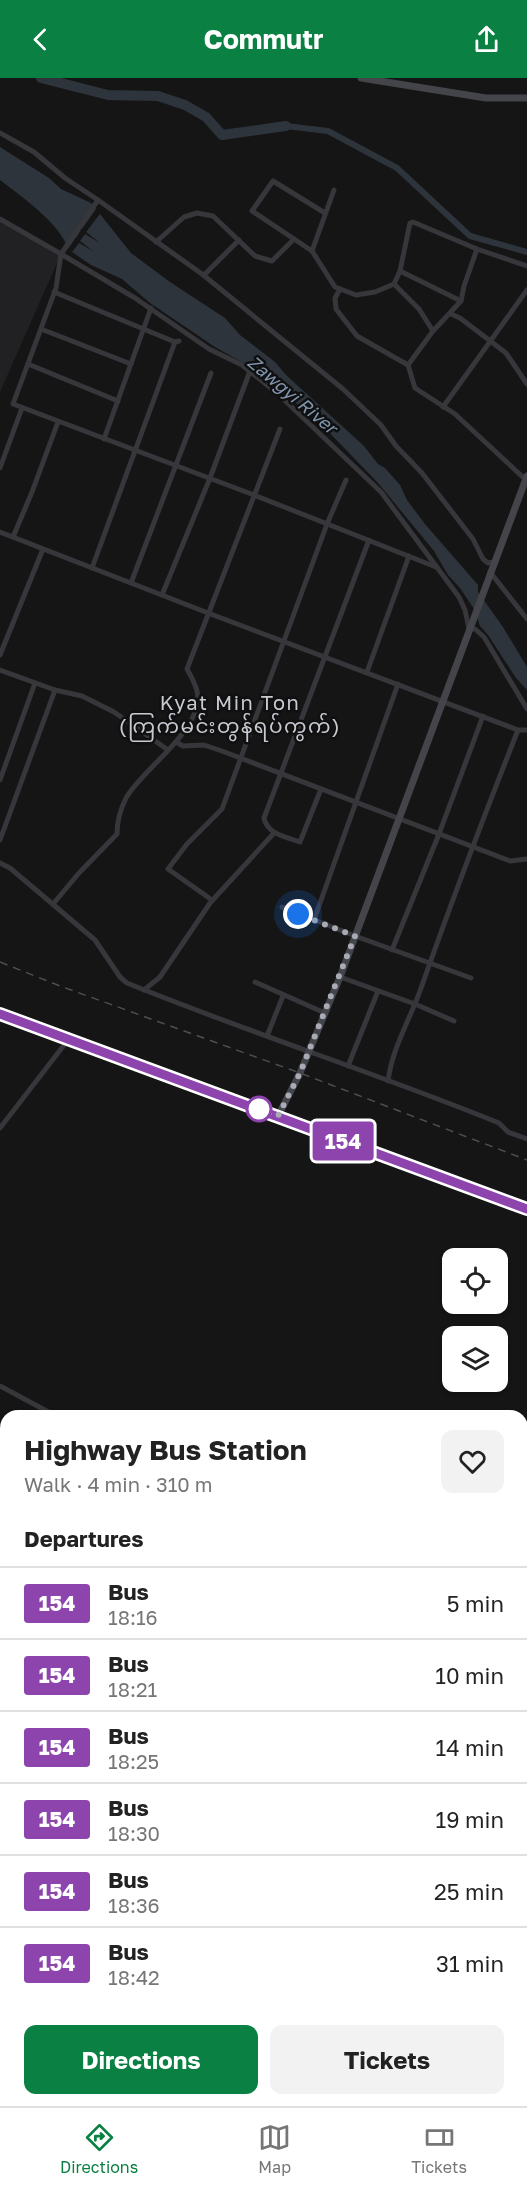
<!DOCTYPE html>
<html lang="en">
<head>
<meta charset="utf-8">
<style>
	:root { --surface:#fff; --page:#f2f2f2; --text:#222; --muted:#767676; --line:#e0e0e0; --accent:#0b8043 }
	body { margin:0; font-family:"Golos Text","Noto Sans Myanmar",sans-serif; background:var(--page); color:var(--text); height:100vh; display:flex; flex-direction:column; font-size:22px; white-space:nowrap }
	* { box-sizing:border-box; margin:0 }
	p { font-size:20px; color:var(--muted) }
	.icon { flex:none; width:33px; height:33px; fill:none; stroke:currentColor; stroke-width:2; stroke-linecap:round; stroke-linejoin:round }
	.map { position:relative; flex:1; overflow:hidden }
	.drawer { position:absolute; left:0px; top:1332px; width:528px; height:696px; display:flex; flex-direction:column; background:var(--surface); border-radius:18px 18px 0 0; box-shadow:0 2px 4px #0004 }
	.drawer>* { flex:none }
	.badge { padding:0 12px; border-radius:4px; font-size:21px; line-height:39px }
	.fabs { position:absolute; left:442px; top:1170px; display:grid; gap:12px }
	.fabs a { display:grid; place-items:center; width:66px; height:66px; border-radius:12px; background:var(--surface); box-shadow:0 2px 4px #0004; font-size:30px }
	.you { position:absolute; width:30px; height:30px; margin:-15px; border:4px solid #fff; border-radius:50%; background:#1a73e8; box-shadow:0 0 0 9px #1a73e833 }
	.map>.badge { position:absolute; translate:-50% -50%; box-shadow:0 0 0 3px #fff }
	h2 { padding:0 24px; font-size:22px; line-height:54px }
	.round { display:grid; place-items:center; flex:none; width:63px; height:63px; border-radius:12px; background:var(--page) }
	.summary { display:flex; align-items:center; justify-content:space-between; height:102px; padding:0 24px }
	h1 { font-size:28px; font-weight:700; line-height:45px }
	.button { display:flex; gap:12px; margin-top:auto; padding:12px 24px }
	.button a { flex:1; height:69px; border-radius:12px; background:var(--accent); color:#fff; font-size:24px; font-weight:700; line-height:69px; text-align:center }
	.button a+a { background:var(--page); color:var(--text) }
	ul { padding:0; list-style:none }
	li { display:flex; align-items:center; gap:18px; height:72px; padding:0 24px; border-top:2px solid var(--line) }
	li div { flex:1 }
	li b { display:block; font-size:22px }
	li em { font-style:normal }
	li .badge { min-width:66px; font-weight:700; text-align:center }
	header { display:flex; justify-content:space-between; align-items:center; height:78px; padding:0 24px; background:var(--accent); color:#fff; font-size:27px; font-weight:700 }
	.menu { display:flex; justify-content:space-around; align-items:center; height:84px; border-top:2px solid var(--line); background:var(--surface); font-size:16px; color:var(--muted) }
	.menu a { display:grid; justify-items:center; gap:3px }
	.menu .selected { color:var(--accent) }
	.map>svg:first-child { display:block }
	.built { fill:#212123 }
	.water { fill:#2e343b }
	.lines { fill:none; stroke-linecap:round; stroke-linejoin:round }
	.stream { stroke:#2e343b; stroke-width:1.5 }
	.canal { stroke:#2e343b; stroke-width:6 }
	.river { stroke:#2e343b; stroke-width:10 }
	.street { stroke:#36363b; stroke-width:5 }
	.secondary { stroke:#44454b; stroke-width:7 }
	.primary { stroke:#52535a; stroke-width:8 }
	.highway { stroke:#62646b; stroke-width:9 }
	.rail { stroke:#4d4e54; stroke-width:1.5; stroke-dasharray:8 6; stroke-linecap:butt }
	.line-casing { stroke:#fff; stroke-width:14 }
	.line { stroke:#8e44ad; stroke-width:9 }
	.walk { stroke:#a8abb5; stroke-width:6; stroke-dasharray:0 10.8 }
	.stop-dot { fill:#fff; stroke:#8e44ad; stroke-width:3 }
	.labels { text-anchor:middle; stroke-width:5; stroke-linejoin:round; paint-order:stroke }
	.water-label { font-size:18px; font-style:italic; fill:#8196ae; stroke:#101011 }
	.quarter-label { font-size:20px; letter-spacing:1.5px; fill:#c8cad2; stroke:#101011 }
</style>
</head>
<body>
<header><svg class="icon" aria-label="back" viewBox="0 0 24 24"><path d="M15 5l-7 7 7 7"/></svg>Commutr<svg class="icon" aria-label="share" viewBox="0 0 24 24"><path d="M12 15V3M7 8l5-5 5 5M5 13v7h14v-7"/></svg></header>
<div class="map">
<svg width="527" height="2028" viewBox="0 0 527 2028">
	<rect width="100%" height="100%" fill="#151516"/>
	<polygon class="built" points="0,140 61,176 0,314"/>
	<g class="water">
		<path d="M0,69L49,100L61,111L91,125L96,131L82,151L78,150L81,152L76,160L73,158L75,161L68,171C60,145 22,119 0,102Z"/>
		<polygon points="100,136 131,175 170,204 225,240 240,257 275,284 286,297 364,368 378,386 385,390 400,407 407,422 425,446 478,507 478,514 503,549 527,589 527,612 516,600 488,557 480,548 474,531 460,510 448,497 434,473 378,405 324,349 259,294 215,269 150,225 122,201 91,187 72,174 79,165 93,173 80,163 85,156 100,165 86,154"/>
	</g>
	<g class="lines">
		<g class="stream">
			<polyline points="0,1722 1,1722"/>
			<polyline points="0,1763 6,1763"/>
		</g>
		<g class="canal">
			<polyline points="286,48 328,53 397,90 470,158 527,174"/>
			<polyline points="0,1417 6,1419"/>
			<polyline points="522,1718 527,1722"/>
		</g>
		<polyline class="river" points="41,0 108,17 158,18 185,27 206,39 222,57 286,48"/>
		<g class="street">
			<polyline points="0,55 34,74 65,100 98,122 61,176 135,220 209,271 242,287 277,315 381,414 459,519 465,532 469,551 475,551 484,559 527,631"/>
			<polyline points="98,122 202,196 343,311 381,347 396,368 422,395 473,461 483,481 488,485 494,484"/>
			<polyline points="325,135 273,103 252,133 312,173 335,209 356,217 375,214 394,206 400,193 410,145 413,144 477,171 527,188"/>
			<polyline points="0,141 61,176 56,210 13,326 254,417 436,489"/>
			<polyline points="156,164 184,139 197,135 213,138 255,178 272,183 294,161"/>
			<polyline points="477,171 464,208 461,223 433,253 408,287 415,310 455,336 527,403"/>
			<polyline points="312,173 334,112"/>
			<polyline points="400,193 461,223"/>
			<polyline points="204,197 239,162"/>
			<polyline points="394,206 419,231 433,253"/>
			<polyline points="340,211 335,220 336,231 357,258 408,287"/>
			<polyline points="54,214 175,264"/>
			<polyline points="451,236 460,240 506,275 527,306"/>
			<polyline points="41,251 131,286"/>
			<polyline points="28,286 118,323"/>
			<polyline points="443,329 527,212"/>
			<polyline points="104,361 151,230"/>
			<polyline points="0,390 22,330"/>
			<polyline points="0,454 208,535 518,652 527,652"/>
			<polyline points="13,459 32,414 58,344"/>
			<polyline points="92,490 175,264 179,263"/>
			<polyline points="490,494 527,541"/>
			<polyline points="131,505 211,295"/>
			<polyline points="162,517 210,400 250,293"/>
			<polyline points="0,577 43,471"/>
			<polyline points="0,592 55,612 82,618 114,634 168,672"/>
			<polyline points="367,594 409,478"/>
			<polyline points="176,664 183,668 204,667 222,673 510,783 527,781"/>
			<polyline points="0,702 35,605"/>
			<path d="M321,711L300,764C286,759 267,756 264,740L369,462"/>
			<polyline points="0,762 55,612"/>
			<path d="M0,785L10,790L95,862L120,899L127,905C250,955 376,995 499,1045L508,1054L527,1061"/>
			<polyline points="212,822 168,791 187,766 222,731 327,446 346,402"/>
			<path d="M53,826L79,795L117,756C117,742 120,732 126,720C144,689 205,651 197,613C195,605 191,598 187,591L280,351"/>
			<polyline points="282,829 355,858 471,900"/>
			<polyline points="314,842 398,606"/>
			<polyline points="392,872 439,756 483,638"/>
			<polyline points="340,899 415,926 454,943"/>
			<polyline points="255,904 325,935"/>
			<polyline points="144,912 160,899 210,825 274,755"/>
			<polyline points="267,958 283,918"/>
			<polyline points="348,988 378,913"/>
			<path d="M388,1003C392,971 409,943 420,913C451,825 484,738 518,652"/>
			<polyline points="0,1050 68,962"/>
			<polyline points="0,1308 56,1338"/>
			<polyline points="0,1429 6,1431"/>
			<polyline points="0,1466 6,1468"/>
			<polyline points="0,1499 6,1502"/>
			<polyline points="522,1588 527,1590"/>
			<polyline points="0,1628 6,1627"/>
			<polyline points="0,1657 6,1656"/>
			<polyline points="522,1765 527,1768"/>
			<polyline points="522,1783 527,1776"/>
			<polyline points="522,1807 527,1811"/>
			<polyline points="522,1846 527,1851"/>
			<polyline points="522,1899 527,1903"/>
			<polyline points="522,1936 527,1931"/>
			<polyline points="441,2022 451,2028"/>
		</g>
		<g class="secondary">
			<polyline points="361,0 486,20 527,20"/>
			<polyline points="278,1038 300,995 340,899 527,398"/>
		</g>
		<g class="primary">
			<polyline points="522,1614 527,1613"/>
			<polyline points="0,1739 6,1738"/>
		</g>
		<polyline class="highway" points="0,936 527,1131"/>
		<polyline class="rail" points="0,884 60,908 300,995 527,1082"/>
	</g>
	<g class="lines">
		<defs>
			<polyline id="line" points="0,936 527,1131"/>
		</defs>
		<use href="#line" class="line-casing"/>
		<use href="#line" class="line"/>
		<polyline class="walk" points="259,1031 278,1038 300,995 355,858 298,836"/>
	</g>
	<circle class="stop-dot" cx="259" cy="1031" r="12"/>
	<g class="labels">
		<g class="water-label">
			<text transform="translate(292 317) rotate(40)" y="6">Zawgyi River</text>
		</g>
		<g class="quarter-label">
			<text x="230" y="632">Kyat Min Ton<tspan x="230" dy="23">(ကြက်မင်းတွန်ရပ်ကွက်)</tspan></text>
		</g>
	</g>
</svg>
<div class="fabs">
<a><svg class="icon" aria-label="locate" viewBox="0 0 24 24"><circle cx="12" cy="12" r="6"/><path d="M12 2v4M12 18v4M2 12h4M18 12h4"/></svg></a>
<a><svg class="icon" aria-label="layers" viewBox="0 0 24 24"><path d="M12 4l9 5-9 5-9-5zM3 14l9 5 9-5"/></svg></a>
</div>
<div class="you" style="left:298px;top:836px"></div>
<b class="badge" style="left:343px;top:1063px;background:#8e44ad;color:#fff">154</b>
<section class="drawer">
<div class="summary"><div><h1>Highway Bus Station</h1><p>Walk · 4 min · 310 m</p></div><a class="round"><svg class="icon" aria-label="heart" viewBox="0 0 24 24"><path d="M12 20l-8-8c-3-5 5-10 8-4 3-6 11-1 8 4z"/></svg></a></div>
<h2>Departures</h2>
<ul>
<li><span class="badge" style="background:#8e44ad;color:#fff">154</span><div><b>Bus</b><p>18:16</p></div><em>5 min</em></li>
<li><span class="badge" style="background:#8e44ad;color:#fff">154</span><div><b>Bus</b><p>18:21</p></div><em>10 min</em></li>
<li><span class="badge" style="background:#8e44ad;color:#fff">154</span><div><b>Bus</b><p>18:25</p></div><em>14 min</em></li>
<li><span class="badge" style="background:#8e44ad;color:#fff">154</span><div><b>Bus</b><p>18:30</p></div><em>19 min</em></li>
<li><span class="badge" style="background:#8e44ad;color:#fff">154</span><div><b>Bus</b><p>18:36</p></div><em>25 min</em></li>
<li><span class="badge" style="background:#8e44ad;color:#fff">154</span><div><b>Bus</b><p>18:42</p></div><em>31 min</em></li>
</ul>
<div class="button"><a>Directions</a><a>Tickets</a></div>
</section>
</div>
<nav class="menu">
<a class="selected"><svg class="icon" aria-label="directions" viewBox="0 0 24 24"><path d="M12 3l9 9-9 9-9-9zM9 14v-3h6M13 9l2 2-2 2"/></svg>Directions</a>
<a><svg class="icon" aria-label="map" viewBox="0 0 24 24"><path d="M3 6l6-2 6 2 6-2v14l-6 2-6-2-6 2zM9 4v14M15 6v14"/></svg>Map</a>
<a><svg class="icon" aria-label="tickets" viewBox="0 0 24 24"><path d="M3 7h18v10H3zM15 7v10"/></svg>Tickets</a>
</nav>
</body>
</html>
